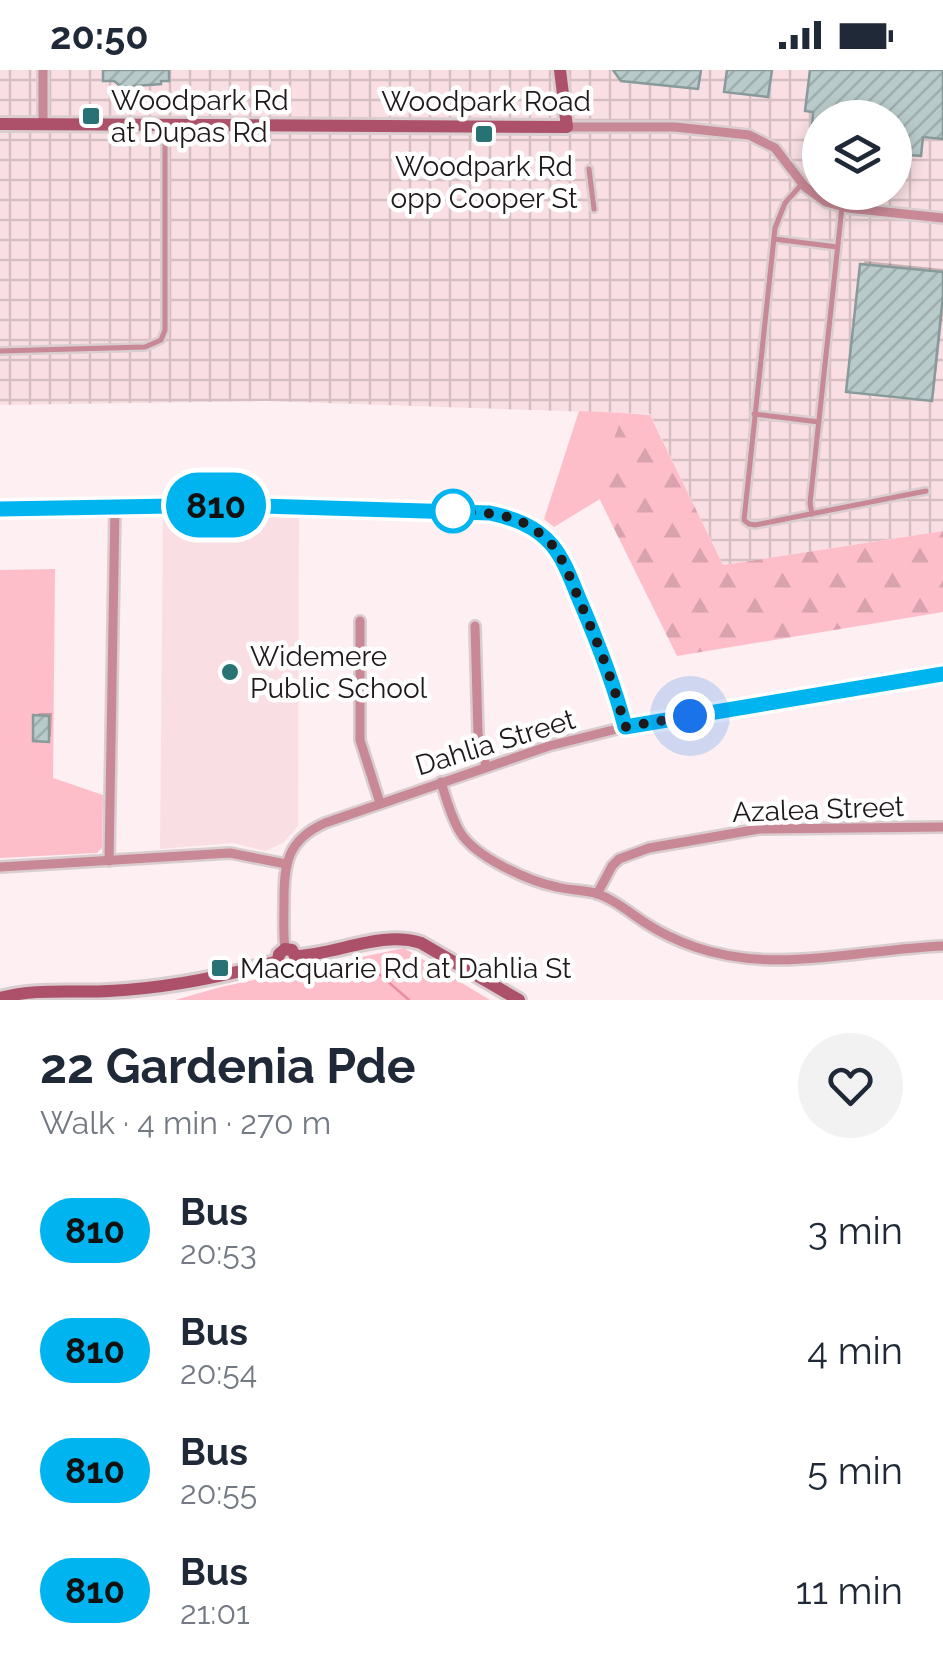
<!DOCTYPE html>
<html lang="en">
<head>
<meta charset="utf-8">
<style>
	:root { --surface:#fff; --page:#f2f2f3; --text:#1f2937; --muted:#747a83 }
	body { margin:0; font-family:Raleway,sans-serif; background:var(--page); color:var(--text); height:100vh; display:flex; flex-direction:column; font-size:38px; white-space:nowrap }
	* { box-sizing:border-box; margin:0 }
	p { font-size:32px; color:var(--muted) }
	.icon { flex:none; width:55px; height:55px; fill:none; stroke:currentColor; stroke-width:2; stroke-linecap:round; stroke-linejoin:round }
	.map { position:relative; height:930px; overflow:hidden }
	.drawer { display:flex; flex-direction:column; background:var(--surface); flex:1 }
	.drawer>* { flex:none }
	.badge { padding:0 20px; border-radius:32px; font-size:35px; line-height:65px }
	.controls { position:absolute; left:802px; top:30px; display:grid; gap:20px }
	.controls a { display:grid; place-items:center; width:110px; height:110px; border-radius:50%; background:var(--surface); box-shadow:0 5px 15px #0003; font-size:50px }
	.you { position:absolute; width:50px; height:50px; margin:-25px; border:8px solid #fff; border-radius:50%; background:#1a73e8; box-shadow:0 0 0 15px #1a73e833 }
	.map>.badge { position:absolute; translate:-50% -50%; box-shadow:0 0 0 5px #fff }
	.round { display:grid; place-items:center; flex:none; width:105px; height:105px; border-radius:52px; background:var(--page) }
	.headline { display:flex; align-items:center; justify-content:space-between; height:170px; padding:0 40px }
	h1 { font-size:48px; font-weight:700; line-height:75px }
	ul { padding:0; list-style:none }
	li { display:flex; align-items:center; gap:30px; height:120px; padding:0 40px }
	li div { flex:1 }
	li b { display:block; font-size:38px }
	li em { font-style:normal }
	li .badge { min-width:110px; font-weight:700; text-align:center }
	.status { display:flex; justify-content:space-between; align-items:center; height:70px; padding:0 50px; background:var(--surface); direction:ltr }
	.status svg { height:28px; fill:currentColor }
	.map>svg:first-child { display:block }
	.built { fill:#f9dfe3 }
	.industrial { fill:url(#industrial-grid); fill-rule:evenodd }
	.forest { fill:url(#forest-firs) }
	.green { fill:#fdbeca }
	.shadow { fill:#0003 }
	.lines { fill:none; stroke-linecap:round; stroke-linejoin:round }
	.stream { stroke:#ec8ca2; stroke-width:2.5 }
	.building { fill:url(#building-hatch); stroke:#899a9a; stroke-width:2.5 }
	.lane-casing { stroke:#d9cdcf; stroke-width:10 }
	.street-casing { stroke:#d9cdcf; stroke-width:14 }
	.secondary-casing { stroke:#d9cdcf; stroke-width:18 }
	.lane { stroke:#c88895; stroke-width:5 }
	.street { stroke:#c88895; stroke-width:9 }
	.secondary { stroke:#ac5169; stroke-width:12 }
	.line-casing { stroke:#fff; stroke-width:22 }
	.line { stroke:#00b5ef; stroke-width:15 }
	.walk { stroke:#1f191a; stroke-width:10; stroke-dasharray:0 18 }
	.poi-dot { fill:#287274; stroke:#fff; stroke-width:4 }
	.stop-dot { fill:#fff; stroke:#00b5ef; stroke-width:5 }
	.labels { text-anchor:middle; stroke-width:9; stroke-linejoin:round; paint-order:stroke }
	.poi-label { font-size:28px; fill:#1f191a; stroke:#fff; text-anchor:start }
	.street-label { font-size:28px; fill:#1f191a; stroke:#fff }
</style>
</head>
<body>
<div class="status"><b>20:50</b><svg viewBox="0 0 49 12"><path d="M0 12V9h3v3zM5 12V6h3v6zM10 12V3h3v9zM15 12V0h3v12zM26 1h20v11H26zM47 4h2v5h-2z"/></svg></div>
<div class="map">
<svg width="943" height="930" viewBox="0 0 943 930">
	<defs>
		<pattern id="industrial-grid" width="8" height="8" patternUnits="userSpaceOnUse" patternTransform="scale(2.5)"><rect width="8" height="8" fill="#f9dfe3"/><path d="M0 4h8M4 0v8" fill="none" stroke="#d5bfc2"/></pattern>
		<pattern id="forest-firs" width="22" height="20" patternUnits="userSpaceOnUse" patternTransform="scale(2.5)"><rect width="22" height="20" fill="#fdbeca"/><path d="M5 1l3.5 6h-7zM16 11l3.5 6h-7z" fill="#d8a3ad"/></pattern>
		<pattern id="building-hatch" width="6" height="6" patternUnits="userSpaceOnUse" patternTransform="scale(2.5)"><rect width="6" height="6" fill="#b9caca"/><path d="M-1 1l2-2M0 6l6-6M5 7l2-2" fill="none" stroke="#9fadad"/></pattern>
	</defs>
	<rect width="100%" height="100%" fill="#fdeff2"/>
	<polygon class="built" points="163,447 299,447 298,756 283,773 265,781 234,773 160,779"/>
	<path class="industrial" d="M0,0H943V461L723,495L650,344L266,331L0,335ZM820,48H895V122H820Z"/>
	<polygon class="forest" points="623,343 650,345 723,495 943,461 943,542 677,586 595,420"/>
	<g class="green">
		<polygon points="579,341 623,343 596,420 600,429 554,457 544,449"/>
		<polygon points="55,499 53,708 103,725 102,778 97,783 0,788 0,500"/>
		<polygon points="404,878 490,930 175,930 221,917"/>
	</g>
	<g class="shadow">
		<polygon points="865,191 943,199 943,243 934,324 931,328 862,195"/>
		<polygon points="39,643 52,643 51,666 48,669 36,646"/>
	</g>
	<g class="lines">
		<polyline class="stream" points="363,894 378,903 409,930"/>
	</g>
	<g class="building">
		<polygon points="103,0 169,0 169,11 161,11 161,14 122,17 114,11 103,11"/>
		<polygon points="613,0 701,0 698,19 621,11"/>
		<polygon points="727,0 772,0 768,27 724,22"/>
		<polygon points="810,0 943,0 943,69 923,67 921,86 895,84 895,48 820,48 820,58 812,58 813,42 805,41"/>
		<polygon points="860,194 943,202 943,225 932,331 846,322"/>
		<polygon points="33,645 49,646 49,672 33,671"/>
	</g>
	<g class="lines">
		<defs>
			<g id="lane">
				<polyline points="589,99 594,139"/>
				<polyline points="801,115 785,133 775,158 744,450 749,454 755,455 926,421"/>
				<polyline points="774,169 837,177"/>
				<polyline points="0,281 145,277 161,270 165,260 165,57"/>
				<polyline points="754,344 819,352"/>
				<polyline points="812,444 810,433 842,137"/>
			</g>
			<g id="street">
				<polyline points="43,53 43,0"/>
				<polyline points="567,57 675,57 749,65 775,78 805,117 826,132 848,138 943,148"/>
				<path d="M0,439L261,435L490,443C513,447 536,457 552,475C563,489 570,508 577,524C596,568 614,610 625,657"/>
				<polyline points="360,551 360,670 380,733"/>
				<polyline points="475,556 478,664 486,696"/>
				<path d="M441,712C446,728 451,747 460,762C475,787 528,811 557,817C569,820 582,820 595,823C614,829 630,843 647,854C661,863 678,871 695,877C776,905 860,879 943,876"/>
				<polyline points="109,791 115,437"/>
				<polyline points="0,797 230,783 286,794"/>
				<polyline points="597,824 612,796 619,789 649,778 759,759 943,757"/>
				<path d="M285,879C283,863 284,847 284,831C284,794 287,770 325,753L549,676L625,657L943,604"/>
			</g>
			<g id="secondary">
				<polyline points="0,54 567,57 560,0"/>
				<path d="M295,886C336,885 381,860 421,873L519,930"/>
				<polyline points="278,891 279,884 285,879 292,880 295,886"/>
				<path d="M0,928C35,918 73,923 109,921C167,918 223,907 278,891"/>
			</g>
		</defs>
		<use href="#lane" class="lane-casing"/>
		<use href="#street" class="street-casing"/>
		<use href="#secondary" class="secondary-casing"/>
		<use href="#lane" class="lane"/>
		<use href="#street" class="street"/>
		<use href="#secondary" class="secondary"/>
	</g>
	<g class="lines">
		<defs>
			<path id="line" d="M0,439L231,435L490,443C513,448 536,456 552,475C565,491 572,512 580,531C598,573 614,613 625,657L943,604"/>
		</defs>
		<use href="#line" class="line-casing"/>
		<use href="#line" class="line"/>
		<path class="walk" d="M453,441C477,443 500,442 522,452C533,458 545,466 553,476C565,492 572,513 580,532C598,573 614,613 625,657L690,646"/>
	</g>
	<g class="poi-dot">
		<rect x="81" y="36" width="20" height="20" rx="5"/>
		<rect x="474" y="54" width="20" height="20" rx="5"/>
		<circle cx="230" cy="602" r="10"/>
		<rect x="210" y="888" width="20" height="20" rx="5"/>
	</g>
	<circle class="stop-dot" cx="453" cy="441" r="20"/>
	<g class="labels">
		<g class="poi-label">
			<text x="111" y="40">Woodpark Rd<tspan x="111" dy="32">at Dupas Rd</tspan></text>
			<text x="484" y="106" text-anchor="middle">Woodpark Rd<tspan x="484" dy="32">opp Cooper St</tspan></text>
			<text x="250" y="596">Widemere<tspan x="250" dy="32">Public School</tspan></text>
			<text x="240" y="908">Macquarie Rd at Dahlia St</text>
		</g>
		<g class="street-label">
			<text x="486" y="41">Woodpark Road</text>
			<text transform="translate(495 672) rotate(-17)" y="10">Dahlia Street</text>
			<text transform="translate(818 739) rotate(-2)" y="10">Azalea Street</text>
		</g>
	</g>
</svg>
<div class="controls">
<a><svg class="icon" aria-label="layers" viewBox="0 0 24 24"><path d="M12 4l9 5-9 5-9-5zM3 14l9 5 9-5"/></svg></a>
</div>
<div class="you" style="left:690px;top:646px"></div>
<b class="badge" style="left:216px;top:435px;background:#00b5ef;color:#111">810</b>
</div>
<section class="drawer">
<div class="headline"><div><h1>22 Gardenia Pde</h1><p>Walk · 4 min · 270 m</p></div><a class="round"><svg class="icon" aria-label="heart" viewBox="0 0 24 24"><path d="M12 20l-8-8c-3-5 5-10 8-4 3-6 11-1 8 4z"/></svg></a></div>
<ul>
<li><span class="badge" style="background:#00b5ef;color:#111">810</span><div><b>Bus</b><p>20:53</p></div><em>3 min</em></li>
<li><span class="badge" style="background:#00b5ef;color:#111">810</span><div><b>Bus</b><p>20:54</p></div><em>4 min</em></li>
<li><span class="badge" style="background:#00b5ef;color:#111">810</span><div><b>Bus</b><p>20:55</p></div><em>5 min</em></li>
<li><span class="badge" style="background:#00b5ef;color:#111">810</span><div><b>Bus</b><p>21:01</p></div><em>11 min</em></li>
</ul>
</section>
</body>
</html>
